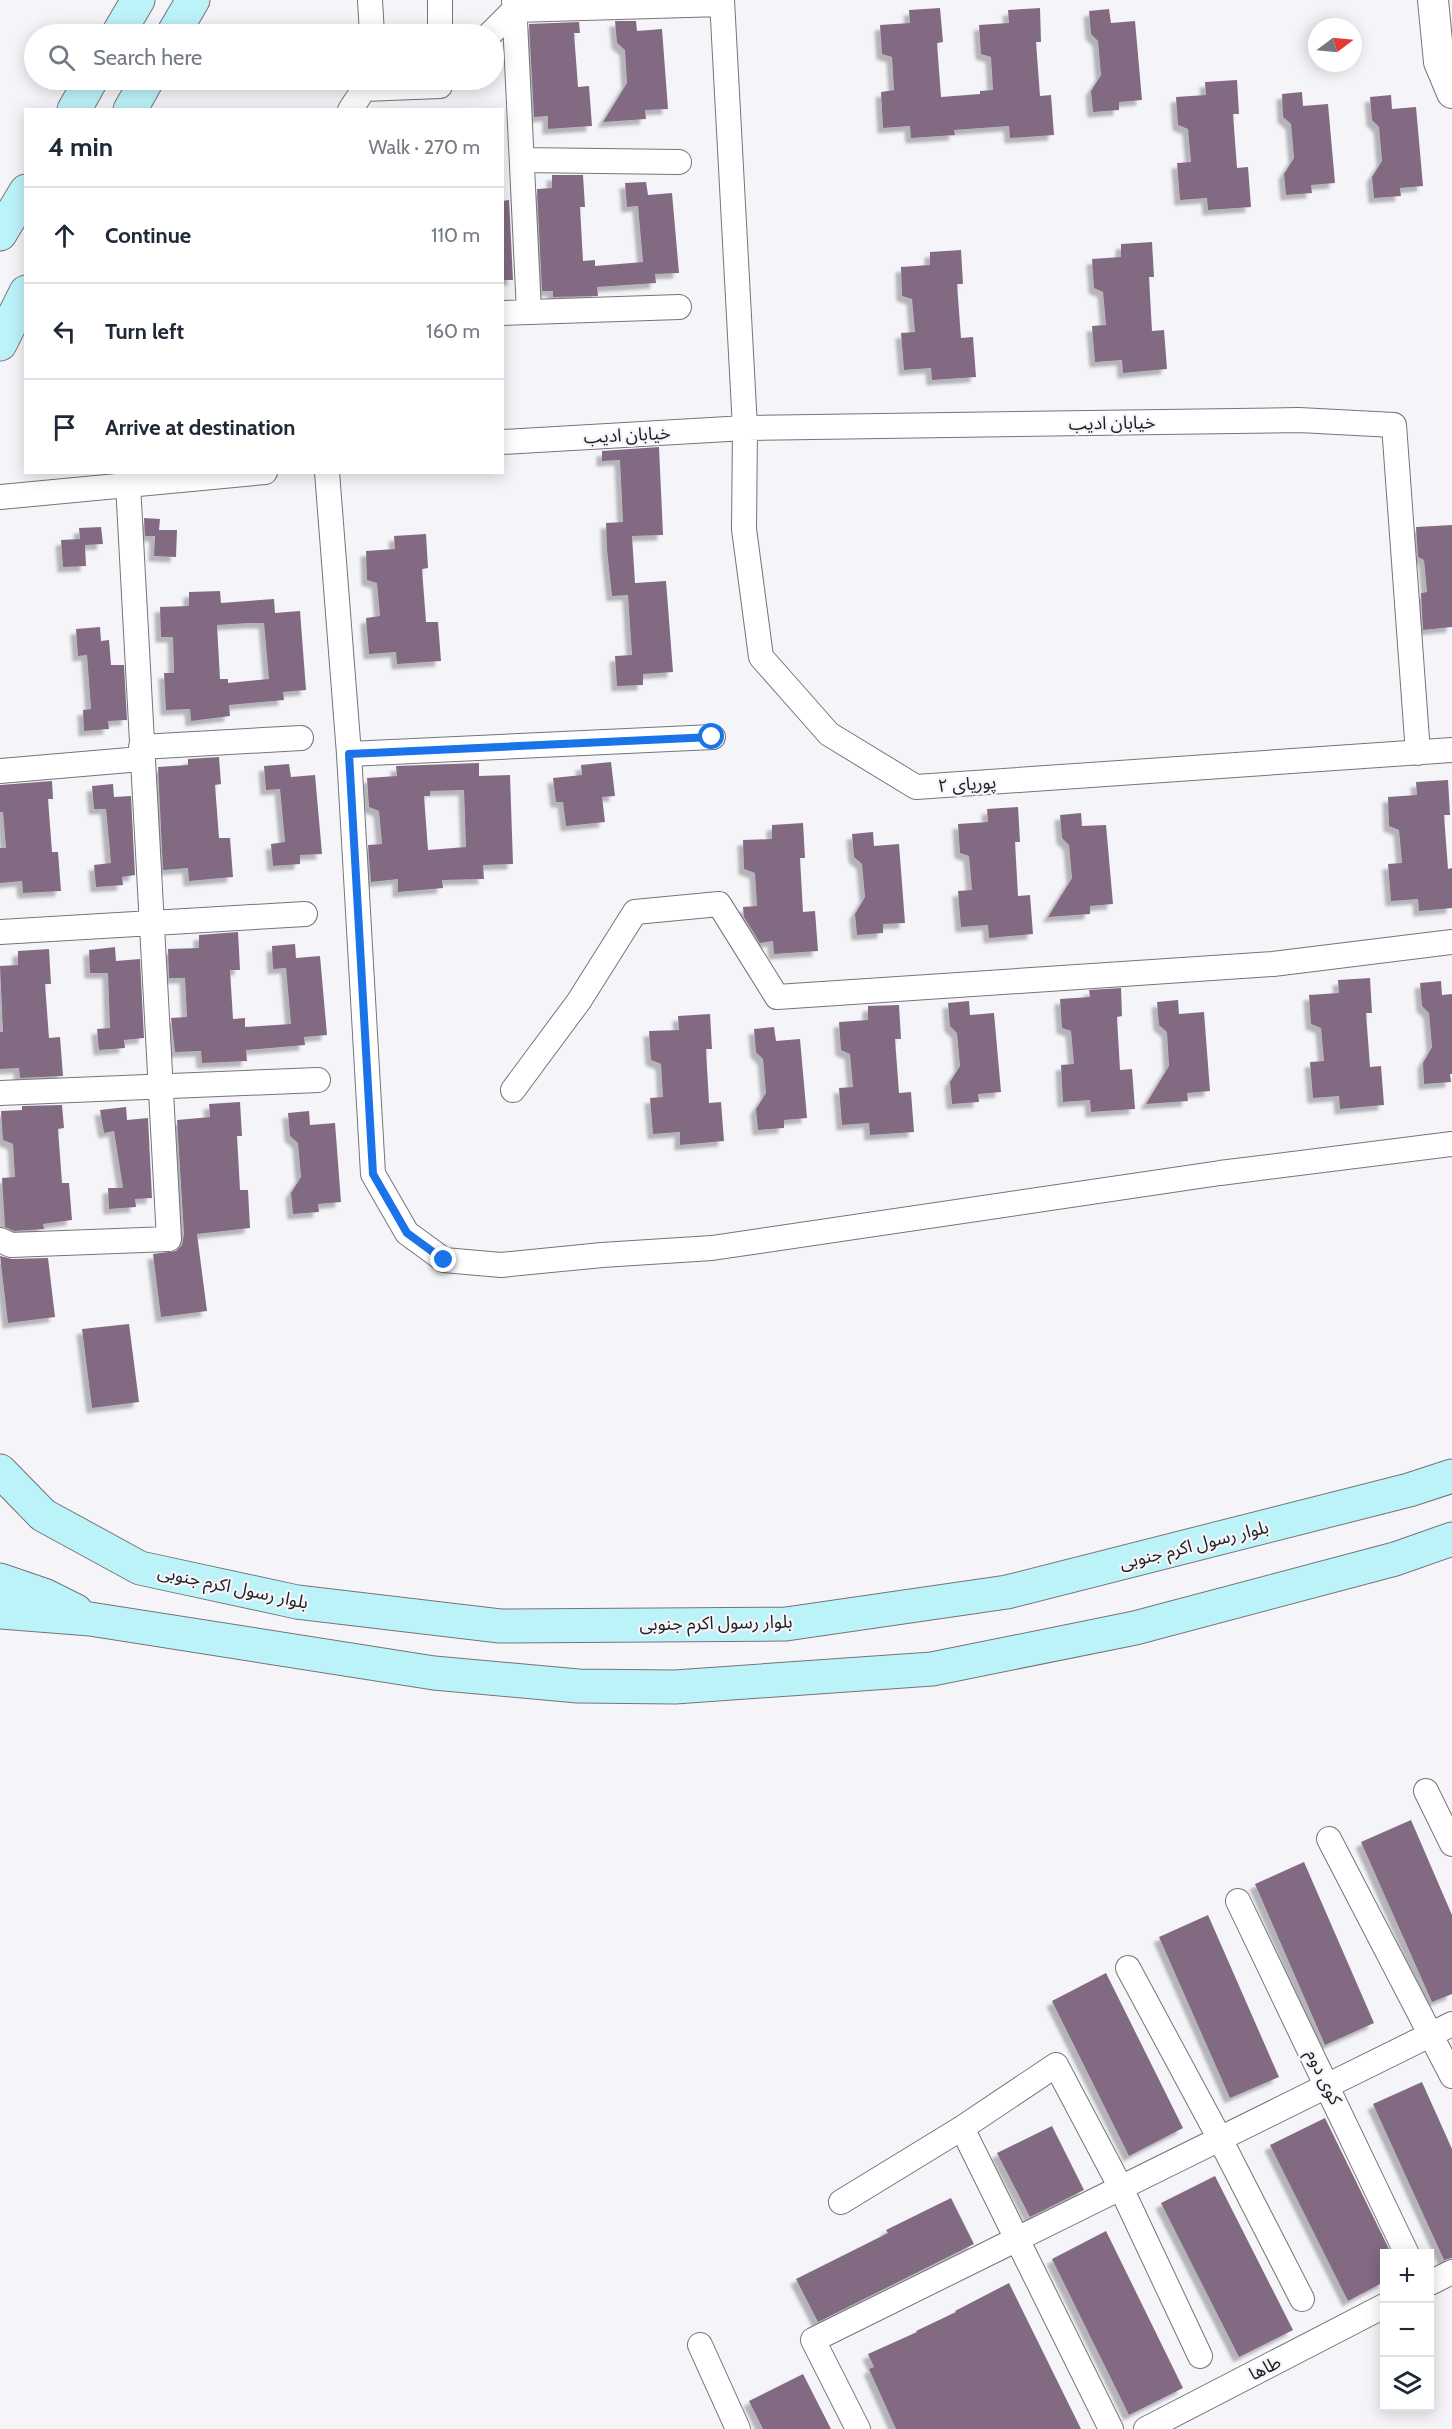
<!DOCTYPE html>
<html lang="en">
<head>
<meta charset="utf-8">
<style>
  :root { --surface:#fff; --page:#f6f6f7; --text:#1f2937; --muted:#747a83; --line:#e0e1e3 }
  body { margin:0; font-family:Cabin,"Noto Sans Arabic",sans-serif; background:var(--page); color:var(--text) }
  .controls { position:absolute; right:18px; bottom:18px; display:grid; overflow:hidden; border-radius:0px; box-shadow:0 3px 15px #0003 }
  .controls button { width:54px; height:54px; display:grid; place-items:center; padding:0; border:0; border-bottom:2px solid var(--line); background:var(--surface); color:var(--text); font:30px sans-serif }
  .compass { position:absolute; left:1308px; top:18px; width:54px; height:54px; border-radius:50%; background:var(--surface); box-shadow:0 3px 15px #0003; rotate:74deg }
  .stop { position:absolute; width:18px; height:18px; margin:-14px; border:4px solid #1a73e8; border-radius:50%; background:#fff }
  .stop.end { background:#1a73e8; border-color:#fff; box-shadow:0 2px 6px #0008 }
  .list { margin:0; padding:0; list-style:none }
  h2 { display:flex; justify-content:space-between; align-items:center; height:78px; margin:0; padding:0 24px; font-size:26px }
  h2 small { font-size:20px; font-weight:400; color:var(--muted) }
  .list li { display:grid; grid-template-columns:39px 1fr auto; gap:18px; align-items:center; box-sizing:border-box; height:96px; padding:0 24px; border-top:2px solid var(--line) }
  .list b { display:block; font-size:22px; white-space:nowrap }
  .list em { font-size:20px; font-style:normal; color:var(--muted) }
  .icon { flex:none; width:33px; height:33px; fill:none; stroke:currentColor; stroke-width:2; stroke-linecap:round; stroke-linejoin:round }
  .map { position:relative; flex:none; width:1452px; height:2429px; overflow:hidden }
  .search { position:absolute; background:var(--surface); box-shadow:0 3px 15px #0003; left:24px; top:24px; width:480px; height:66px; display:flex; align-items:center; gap:15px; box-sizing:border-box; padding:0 21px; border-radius:33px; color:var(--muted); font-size:22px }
  .panel { position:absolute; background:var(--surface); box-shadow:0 3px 15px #0003; left:24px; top:108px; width:480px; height:366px; border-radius:0px }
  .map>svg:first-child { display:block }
  .building { fill:#836b83; fill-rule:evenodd; filter:url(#shadow) }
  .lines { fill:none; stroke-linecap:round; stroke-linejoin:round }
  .minor-casing { stroke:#757478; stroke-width:26 }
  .tertiary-casing { stroke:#757478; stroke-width:32 }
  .secondary-casing { stroke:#757478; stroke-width:35 }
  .minor { stroke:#fff; stroke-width:24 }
  .tertiary { stroke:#fff; stroke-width:30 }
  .secondary { stroke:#bcf3f9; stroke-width:33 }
  .route { stroke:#1a73e8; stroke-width:8 }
  .labels { text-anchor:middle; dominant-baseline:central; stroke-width:4.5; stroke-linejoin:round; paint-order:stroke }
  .street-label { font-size:18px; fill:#1e1e20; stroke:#f5f4f9 }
</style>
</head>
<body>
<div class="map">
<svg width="1452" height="2429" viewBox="0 0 1452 2429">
  <defs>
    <filter id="shadow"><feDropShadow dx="-5.5" dy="5.5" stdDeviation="1.5" flood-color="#0004"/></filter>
  </defs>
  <rect width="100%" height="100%" fill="#f5f4f9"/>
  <path class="building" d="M940,8L943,42L937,43L941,97L980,94V91L993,90L991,57L981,54L979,25L1009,23L1008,10L1040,8L1041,42H1036L1040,96L1051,95L1054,135L1010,138L1009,126L954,130L955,135L911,138L910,126L883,128L881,92L894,90L892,57L882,54L880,25L910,23L909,10Z
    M1109,9L1111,23L1135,21L1142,100L1119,102V110L1093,112L1091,91L1101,75L1098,41L1091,34L1089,11Z
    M615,21H636L637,31L662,29L668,109L645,110L646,119L603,122L627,83L625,50L617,43Z
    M579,22L580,33H574L578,87L589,86L592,126L548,129V116L534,117L529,24Z
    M1237,80L1239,114H1233L1237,168L1248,167L1251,207L1208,210L1207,198L1180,200L1177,163L1191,162L1188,129L1178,125L1176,97L1206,95L1205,82Z
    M1302,92L1303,106L1328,104L1335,183L1311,185L1312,193L1286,195L1284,174L1294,158L1291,124L1283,117L1282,94Z
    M1391,95L1392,109L1416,107L1423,186L1400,188L1401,196L1374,198L1372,177L1382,161L1379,127L1372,120L1370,97Z
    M552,175H583L585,207H580L583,261L595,260V266L643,262L638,206L627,207L625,183L646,182L648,195L672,193L679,273L655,274L656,283L597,287L598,296L553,297V291H542L537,189L552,188Z
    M509,200L513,280H502V201Z
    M1152,242L1154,277H1149L1152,331L1164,330L1167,369L1123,373L1122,360L1095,362L1092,326L1106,325L1103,292L1094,288L1092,259L1121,257V244Z
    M961,250L963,284H957L961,338L973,337L976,377L932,380L931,368L904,370L901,333L915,332L912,299L902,296L901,267L930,265V252Z
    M659,447L663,535L632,536L635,583L666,581L673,672L643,674V685L617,686L615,656L632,655L628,595L612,596L607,550L606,523L623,522L620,460L602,461V451Z
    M144,518L160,519L159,530H177L176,557L154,556L155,536H145Z
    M1452,525V627L1423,630L1421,593L1427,592L1424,560L1418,557L1416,527Z
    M101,527L103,544L85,545L86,566L63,567L61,540L80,539L79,528Z
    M426,534L428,568L422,569L426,622H438L441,661L397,664L396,652L369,654L366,618L380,616L377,583L367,580L366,551L395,549L394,536Z
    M220,591L221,603L274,599L275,613L300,611L306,690L283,692L284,700L229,705L230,716L191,721L190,709L166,710L164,673H174L173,637H161L160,607L189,606V592ZM250,623H264L269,679L228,683V679H220L217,625Z
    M100,627L101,641L109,640L111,665H124L127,720L108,721L109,729L84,731L83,710L91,709L87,655L78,656L76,629Z
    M219,757L221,784L215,785L219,838H230L233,877L189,881L188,868L163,870L158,767L188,765V759Z
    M611,762L615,796L602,797L605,822L566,826L563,802H556L553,778L582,775L581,765Z
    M479,763V776L510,775L513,864L483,865L484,879L442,880L443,888L398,892V879L371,882L368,845L382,844L379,811L369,807L367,778L397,776L396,766ZM464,790L466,847L428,850L424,796H430V791Z
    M289,764L291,777L315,775L322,854L300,855V864L273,866L271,844L285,842L280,789L266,790L264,766Z
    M1448,780L1450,815H1444L1448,869L1452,868V908L1419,911L1418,899L1391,901L1388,864L1402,863L1399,830L1389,826L1388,797L1417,795L1416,782Z
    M52,781L53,799H48L52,852H58L61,891L23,893L22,881L0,883V848H6L3,812H0V785Z
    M113,784L114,797L131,796L135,875L122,877L123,885L96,887L94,865L111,863L106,809H94L92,786Z
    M1018,807L1020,842H1015L1018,896L1030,895L1033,934L989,938L988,925L961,927L958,891L972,890L969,856L960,853L958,824L988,822L987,809Z
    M1081,813L1082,826L1106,825L1113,904L1090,906V914L1048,917L1072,878L1069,845L1062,838L1060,815Z
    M803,823L805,858H800L803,912L815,911L818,951L774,954L773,941L760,943L744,917L743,907L757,906L755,873L744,869L743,840L772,839V825Z
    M873,832L874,846L899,844L905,923L883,924V933L857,935L855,914L865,897L862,864L854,857L852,834Z
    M238,932L240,970H230L233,1019L245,1018V1027L291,1024L286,968L273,969L272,946L295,944L296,958L320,956L327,1035L304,1037L305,1045L246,1050L247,1061L202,1063L201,1051L175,1052L171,1018L187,1017L185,978H169L168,949L199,948V935Z
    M115,947L116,961L140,959L144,1038L124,1040L125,1048L99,1050L97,1029L110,1028L108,973H90L89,950Z
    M49,949L51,984H45L49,1038L60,1037L63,1076L20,1078L19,1068L0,1069V1032H3L0,966L18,965V951Z
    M1370,978L1372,1013H1366L1370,1067L1381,1066L1384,1105L1340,1109L1339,1096L1313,1098L1310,1062L1324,1061L1321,1028L1311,1024L1309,995L1339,993L1338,980Z
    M1441,981L1442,995L1452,994V1074H1450L1451,1082L1424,1084L1423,1063L1432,1047L1429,1013L1422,1006L1420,983Z
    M1121,988L1122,1016L1117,1017L1120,1070L1132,1069L1135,1109L1091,1112L1090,1100L1063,1102L1061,1065L1074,1064L1071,1031L1062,1028L1060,999L1090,997L1089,990Z
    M1178,1000L1179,1014L1204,1012L1210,1091L1187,1093L1188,1101L1146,1104L1169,1066L1167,1032L1159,1025L1157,1002Z
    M969,1001L970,1015L994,1013L1001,1092L978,1094L979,1102L952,1104L950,1082L960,1066L957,1033L950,1026L948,1003Z
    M899,1005L901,1039H895L899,1093L911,1092L914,1132L870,1135L869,1123L842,1125L839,1088L853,1087L850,1054L841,1050L839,1022L868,1020V1006Z
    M710,1014L712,1049H706L709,1103L721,1102L724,1141L680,1145V1132L653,1134L650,1098L663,1097L661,1064L651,1060L649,1031L679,1030L678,1016Z
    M774,1027L776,1041L800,1039L807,1118L784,1120V1128L758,1130L756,1109L766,1093L763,1059L756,1052L754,1029Z
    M240,1102L242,1136H237L240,1190H248L250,1228L197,1234L207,1311L161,1317L153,1254L176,1251L182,1245L184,1234L177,1120L210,1117L209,1104Z
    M62,1105L64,1128L58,1129L62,1183H69L72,1220L43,1224L44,1229L14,1231L5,1227L2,1178L15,1177L13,1144L3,1140L1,1111L22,1110V1106Z
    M126,1107L127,1120L148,1118L152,1198L135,1199L136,1207L109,1209L108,1188H123L114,1131L104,1133L100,1110Z
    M309,1111L310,1125L335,1123L341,1202L318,1204L319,1212L293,1214L291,1193L301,1177L298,1143L290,1136L288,1113Z
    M0,1256L12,1259L48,1258L55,1317L8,1323Z
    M129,1324L139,1402L92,1408L82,1329Z
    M1411,1820L1452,1915V1994L1432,2002L1361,1842Z
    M1304,1862L1374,2023L1325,2045L1255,1884Z
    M1208,1915L1279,2077L1230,2098L1159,1937Z
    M1106,1973L1183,2128L1129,2156L1052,2001Z
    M1422,2082L1452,2149V2258L1444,2260L1373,2104Z
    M1325,2118L1391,2253H1384V2282L1348,2301L1270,2145Z
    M1052,2126L1084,2190L1030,2217L997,2153Z
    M1215,2176L1293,2330L1239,2357L1161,2203Z
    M951,2198L974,2244L818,2322L796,2279L888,2233L886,2230Z
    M1106,2231L1183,2388L1129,2415L1052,2259Z
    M1009,2283L1081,2429H896L869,2369L874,2367L868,2354L917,2332L916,2331L956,2312L955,2311Z
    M803,2374L831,2429H763L749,2401Z"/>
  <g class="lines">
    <defs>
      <path id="minor" d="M370,0L372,34
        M440,0V34
        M514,0L529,312
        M722,0L745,428L744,529L761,657L829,734L916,787L1452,750
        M490,34L514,10L722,4
        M350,110L364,89L440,86V80
        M522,160L679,162
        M502,313L679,307
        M502,442L745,428L1299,420L1394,425L1418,753
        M327,472L349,754L373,1174L407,1233L444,1260L501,1265L602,1255L712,1248L1220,1173L1452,1144
        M0,497L265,472
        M141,747L301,738
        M349,754L713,737
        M0,771L141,759
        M0,932L305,914
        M513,1090L579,1001L635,912L719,904L777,997L1273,964L1452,942
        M0,1093L318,1080
        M0,1240L11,1245L169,1239L128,484
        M1426,1791L1452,1844
        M1329,1839L1452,2076
        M1238,1901L1407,2254
        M1128,1968L1220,2139L1302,2299
        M962,2128L1111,2429
        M841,2202L962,2128L1056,2065L1121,2188L1200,2356
        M1430,2283L1452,2272
        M700,2345L738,2429
        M858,2429L813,2340L1452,2024
        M1146,2429L1384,2306"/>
      <path id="tertiary" d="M1433,0L1439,62L1452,93"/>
      <path id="secondary" d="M118,34L138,0
        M173,34L193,0
        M74,110L91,80
        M130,110L147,80
        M0,234L26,191
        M0,344L26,292
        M0,1471L43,1515L140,1568L297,1602L500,1626L786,1624L1007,1592L1409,1490L1452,1476
        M0,1580L44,1595L76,1611
        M0,1612L90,1619L434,1673L578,1686L675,1687L932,1669L1135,1628L1395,1559L1452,1539"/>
    </defs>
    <use href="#minor" class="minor-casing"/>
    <use href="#tertiary" class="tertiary-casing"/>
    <use href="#secondary" class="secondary-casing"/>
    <use href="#minor" class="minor"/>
    <use href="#tertiary" class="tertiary"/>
    <use href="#secondary" class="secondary"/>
  </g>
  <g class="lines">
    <path class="route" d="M444,1260L407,1233L373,1174L349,754L712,737"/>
  </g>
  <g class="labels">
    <g class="street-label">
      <text transform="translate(1112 423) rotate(-1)">خیابان ادیب</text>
      <text transform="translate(627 435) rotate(-3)">خیابان ادیب</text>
      <text transform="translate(967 784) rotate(-4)">پوریای ۲</text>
      <text transform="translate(1194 1545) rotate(-14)">بلوار رسول اکرم جنوبی</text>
      <text transform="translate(233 1587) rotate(12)">بلوار رسول اکرم جنوبی</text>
      <text transform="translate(716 1623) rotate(-1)">بلوار رسول اکرم جنوبی</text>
      <text transform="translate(1324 2077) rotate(64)">کوی دوم</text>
      <text transform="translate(1265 2368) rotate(-27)">طاها</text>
    </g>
  </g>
</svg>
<div class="controls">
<button>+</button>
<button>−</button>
<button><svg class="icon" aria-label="layers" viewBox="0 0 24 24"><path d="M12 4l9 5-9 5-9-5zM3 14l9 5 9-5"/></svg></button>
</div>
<svg class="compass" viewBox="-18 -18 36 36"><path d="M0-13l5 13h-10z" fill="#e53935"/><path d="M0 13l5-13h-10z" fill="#747a83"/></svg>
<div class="stop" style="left:712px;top:737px"></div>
<div class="stop end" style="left:444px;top:1260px"></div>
<div class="search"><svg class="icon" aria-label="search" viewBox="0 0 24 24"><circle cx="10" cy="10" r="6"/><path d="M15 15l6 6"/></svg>Search here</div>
<section class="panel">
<h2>4 min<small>Walk · 270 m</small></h2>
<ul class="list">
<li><svg class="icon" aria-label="ahead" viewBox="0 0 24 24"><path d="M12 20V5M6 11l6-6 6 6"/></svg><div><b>Continue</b></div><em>110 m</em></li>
<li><svg class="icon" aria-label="left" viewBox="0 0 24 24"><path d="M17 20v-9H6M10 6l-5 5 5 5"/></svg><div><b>Turn left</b></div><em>160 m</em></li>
<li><svg class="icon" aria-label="arrive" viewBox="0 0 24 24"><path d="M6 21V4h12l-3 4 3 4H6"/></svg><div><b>Arrive at destination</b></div></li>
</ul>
</section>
</div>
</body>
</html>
